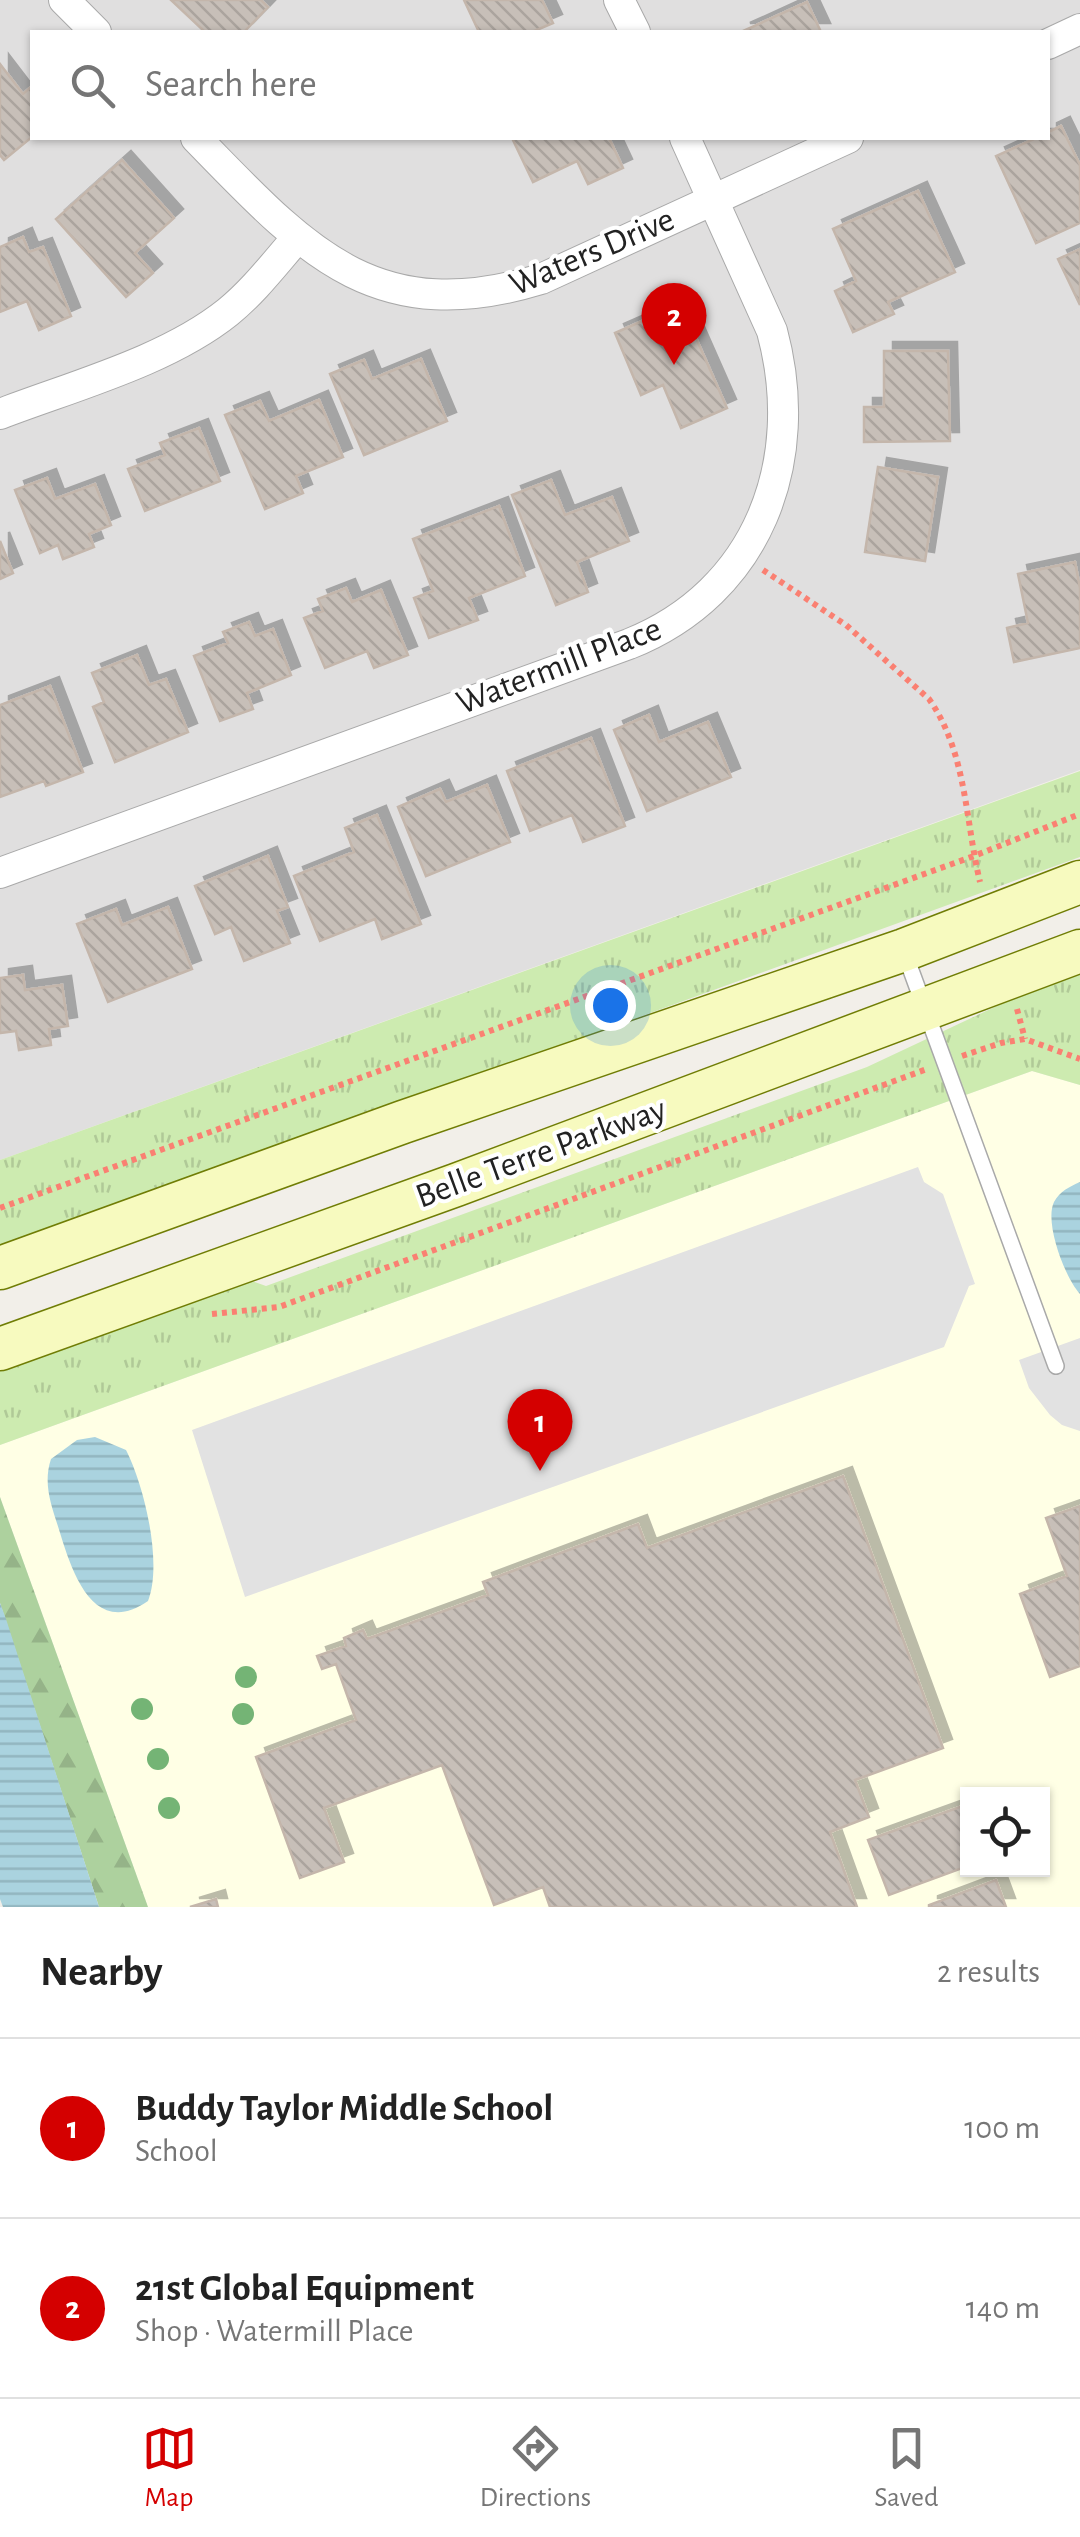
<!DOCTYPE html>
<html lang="en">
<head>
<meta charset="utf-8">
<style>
  :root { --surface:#fff; --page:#f2f2f2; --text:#222; --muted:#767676; --line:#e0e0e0; --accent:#d40000 }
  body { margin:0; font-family:"Alegreya Sans",sans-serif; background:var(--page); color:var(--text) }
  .controls { position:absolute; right:30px; bottom:30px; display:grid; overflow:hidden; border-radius:0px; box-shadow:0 2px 8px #0004 }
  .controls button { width:90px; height:90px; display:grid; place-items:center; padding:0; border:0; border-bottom:2px solid var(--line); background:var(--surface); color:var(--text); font:50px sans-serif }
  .you { position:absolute; left:610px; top:1005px; width:35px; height:35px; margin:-25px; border:8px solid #fff; border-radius:50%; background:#1a73e8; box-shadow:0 0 0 15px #1a73e833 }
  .badge { display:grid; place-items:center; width:65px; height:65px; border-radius:50%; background:var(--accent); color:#fff; font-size:32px; font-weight:700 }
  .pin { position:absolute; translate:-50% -82px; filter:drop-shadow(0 2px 5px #0008) }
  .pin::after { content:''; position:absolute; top:52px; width:35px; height:30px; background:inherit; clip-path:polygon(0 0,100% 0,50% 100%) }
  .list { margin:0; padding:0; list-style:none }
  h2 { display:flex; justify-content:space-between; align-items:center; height:130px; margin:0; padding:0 40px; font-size:42px }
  h2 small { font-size:32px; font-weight:400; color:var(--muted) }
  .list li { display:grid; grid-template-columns:65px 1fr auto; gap:30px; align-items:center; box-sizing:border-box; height:180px; padding:0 40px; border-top:2px solid var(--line) }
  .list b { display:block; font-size:38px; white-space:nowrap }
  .list p { margin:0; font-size:32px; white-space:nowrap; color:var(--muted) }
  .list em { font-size:32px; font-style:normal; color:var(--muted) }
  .icon { flex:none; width:55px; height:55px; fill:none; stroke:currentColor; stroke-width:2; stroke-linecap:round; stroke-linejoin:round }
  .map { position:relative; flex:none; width:1080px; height:1907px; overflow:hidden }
  .search { position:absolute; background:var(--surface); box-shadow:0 2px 8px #0004; left:30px; right:30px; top:30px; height:110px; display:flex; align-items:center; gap:25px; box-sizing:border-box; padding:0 35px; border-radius:0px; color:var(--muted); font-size:38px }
  .sheet { height:490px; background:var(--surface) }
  nav { display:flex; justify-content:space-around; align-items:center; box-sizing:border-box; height:140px; border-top:2px solid var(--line); background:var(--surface); font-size:28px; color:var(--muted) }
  nav a { display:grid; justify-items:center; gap:5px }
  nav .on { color:var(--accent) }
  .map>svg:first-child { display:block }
  .residential { fill:#e0dfdf; fill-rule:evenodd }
  .education { fill:#ffffe5; fill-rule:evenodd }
  .grass { fill:url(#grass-tufts) }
  .forest { fill:url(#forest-firs) }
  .parking { fill:#e2e2e2 }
  .water { fill:url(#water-rules) }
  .building { fill:url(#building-back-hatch); stroke:#c4b6ab; stroke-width:2.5; filter:url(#shadow) }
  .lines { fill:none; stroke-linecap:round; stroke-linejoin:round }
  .service-casing { stroke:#a9a9a9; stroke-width:18 }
  .minor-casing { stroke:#a9a9a9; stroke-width:32 }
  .secondary-casing { stroke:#707d05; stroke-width:45 }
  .path { stroke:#fa8072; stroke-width:6; stroke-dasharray:5 5; stroke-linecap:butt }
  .service { stroke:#fff; stroke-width:15 }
  .minor { stroke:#fff; stroke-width:30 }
  .secondary { stroke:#f7fabf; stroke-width:42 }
  .tree { fill:#74b475 }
  .labels { text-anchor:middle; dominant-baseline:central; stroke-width:8; stroke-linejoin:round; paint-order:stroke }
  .street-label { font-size:35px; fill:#222; stroke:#fff }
</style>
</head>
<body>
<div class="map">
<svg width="1080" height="1907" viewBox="0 0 1080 1907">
  <defs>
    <pattern id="grass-tufts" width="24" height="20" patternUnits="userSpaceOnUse" patternTransform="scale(2.5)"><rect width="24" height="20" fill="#cdebb0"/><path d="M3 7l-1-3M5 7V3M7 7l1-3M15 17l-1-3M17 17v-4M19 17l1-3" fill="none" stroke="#b0c997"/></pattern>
    <pattern id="forest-firs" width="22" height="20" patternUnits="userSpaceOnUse" patternTransform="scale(2.5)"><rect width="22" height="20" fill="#add19e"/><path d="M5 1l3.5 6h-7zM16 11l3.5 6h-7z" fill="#95b388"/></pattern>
    <pattern id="water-rules" width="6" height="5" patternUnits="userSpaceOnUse" patternTransform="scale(2.5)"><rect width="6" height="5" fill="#aad3df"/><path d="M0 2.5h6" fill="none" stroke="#92b5bf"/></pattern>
    <pattern id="building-back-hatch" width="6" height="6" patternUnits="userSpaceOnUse" patternTransform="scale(2.5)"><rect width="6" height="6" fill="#c7bfb8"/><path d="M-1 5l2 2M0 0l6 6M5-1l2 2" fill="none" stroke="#aba49e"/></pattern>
    <filter id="shadow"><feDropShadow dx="9" dy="-9" stdDeviation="0" flood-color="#0004"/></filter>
  </defs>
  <rect width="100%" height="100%" fill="#f2efe9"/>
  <path class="residential" d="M0,0H1080V770L0,1160ZM32,32H1048V138H32Z"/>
  <path class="education" d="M1032,1071L1080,1085V1907H148L0,1497V1445ZM968,1794H1042V1870H968Z"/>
  <path class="grass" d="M1080,771V857L0,1249V1160Z
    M1080,972V1085L1032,1071L0,1445V1363L240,1277L266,1286L867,1067L1033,989Z"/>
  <path class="forest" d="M0,1497L148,1907H99L0,1603Z"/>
  <path class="parking" d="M918,1167L924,1182L943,1194L975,1284L969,1286L944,1347L245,1597L192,1430Z
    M1080,1338V1431L1062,1425L1050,1415L1029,1388L1019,1360Z"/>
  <path class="water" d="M1080,1182V1294C1065,1278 1044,1222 1054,1202C1060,1191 1069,1187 1080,1182Z
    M95,1437L126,1450C144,1485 163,1563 148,1601C95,1638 73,1575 61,1536C53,1509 42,1486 51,1459L77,1440Z
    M0,1603L6,1619L99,1907H3L0,1899Z"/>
  <path class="building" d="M171,0H261L268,7L244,32H205Z
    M464,0H542L553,23L532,32H479Z
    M807,2L821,32H741Z
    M0,64L23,94L32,86V137L4,160L0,155Z
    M1061,126L1080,165V223L1036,243L996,156L1036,138H1048V132Z
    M512,138H609L623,168L588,184L577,161L533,182Z
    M122,160L174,218L135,253L153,273L126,297L56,219Z
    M918,191L955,272L888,302L894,314L853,332L835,291L856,281L833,229Z
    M23,237L29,252L43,247L71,316L39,330L27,301L0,312V247Z
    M1080,249V305L1058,259Z
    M681,304L727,408L681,428L663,385L641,395L615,333Z
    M884,351H948L950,441L864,442V407H884Z
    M421,359L447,421L364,455L330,374L364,360L372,379Z
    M319,400L343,457L296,476L303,493L265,509L225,415L260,401L269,421Z
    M199,428L220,481L145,511L128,469L165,455L160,443Z
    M878,467L938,477L925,561L865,552Z
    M47,478L55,499L95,484L111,525L89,534L94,547L63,559L58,545L40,553L15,490Z
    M551,480L565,515L612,497L629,541L577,562L588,592L556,605L512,495Z
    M499,506L525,576L469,598L478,620L429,638L414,598L433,591L413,539Z
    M0,541L13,573L0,579Z
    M1075,562L1080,588V648L1014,662L1007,628L1028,623L1018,574Z
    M346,588L352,602L381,590L408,655L374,668L367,651L325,668L304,618L323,611L318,599Z
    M249,622L255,636L273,629L291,675L247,693L253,709L220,721L194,656L228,643L223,632Z
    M137,655L149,685L166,679L188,732L115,762L93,707L104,702L92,673Z
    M50,686L83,772L46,786L44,781L0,797V705Z
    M649,715L659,742L708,722L731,777L647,811L614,730Z
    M591,738L625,826L583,842L572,815L530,831L507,771Z
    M487,785L510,842L426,876L398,807L440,789L446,802Z
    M377,815L421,924L382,939L375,919L320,941L294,876L354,852L345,828Z
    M268,856L288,907L277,911L290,943L244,961L231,927L215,934L195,886Z
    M168,907L192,969L108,1002L77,924L116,909L122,925Z
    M23,975L25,990L62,985L68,1026L49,1029L51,1045L19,1050L16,1031L0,1033V978Z
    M843,1476L943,1748L855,1780L869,1817L830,1832L857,1907H550L543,1887L494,1905L442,1765L324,1808L344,1862L300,1878L256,1757L356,1720L336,1664L322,1669L317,1656L346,1646L344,1638L363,1630L367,1639L488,1595L483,1582L638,1524L647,1548Z
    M1080,1506V1666L1050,1677L1020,1594L1067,1576L1046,1518Z
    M968,1804V1866L889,1895L868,1840Z
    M996,1880L1006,1907H929V1905Z
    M216,1899L218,1907H190Z"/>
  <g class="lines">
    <defs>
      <path id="service" d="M905,954L1056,1366"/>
      <path id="minor" d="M64,0L96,32
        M619,0L635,32
        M1048,44L1080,29
        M196,138C304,249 374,330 541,279L848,138
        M0,414C73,386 167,361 228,312C254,291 275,263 297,238
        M0,873L629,644C759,592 807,461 772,331L685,138"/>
      <path id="secondary" d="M0,1268L403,1122L904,950L1080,882
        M0,1349L456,1185L1080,951"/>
    </defs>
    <use href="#service" class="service-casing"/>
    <use href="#minor" class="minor-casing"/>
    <use href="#secondary" class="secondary-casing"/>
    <path class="path" d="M763,570L846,625L929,699C967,753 965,820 980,882
      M1017,1009L1025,1039
      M962,1056L1001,1043L1025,1039L1080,1059
      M0,1208L974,856L1080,814
      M212,1314L279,1307L927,1069"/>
    <use href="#service" class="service"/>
    <use href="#minor" class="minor"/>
    <use href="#secondary" class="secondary"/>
  </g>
  <g class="tree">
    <circle cx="246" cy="1677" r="11"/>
    <circle cx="142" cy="1709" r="11"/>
    <circle cx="243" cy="1714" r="11"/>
    <circle cx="158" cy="1759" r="11"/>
    <circle cx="169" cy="1808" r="11"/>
  </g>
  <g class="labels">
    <g class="street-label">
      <text transform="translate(592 252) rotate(-23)">Waters Drive</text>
      <text transform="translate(559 666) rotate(-21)">Watermill Place</text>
      <text transform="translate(541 1153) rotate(-20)">Belle Terre Parkway</text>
    </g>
  </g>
</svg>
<div class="controls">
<button><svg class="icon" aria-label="locate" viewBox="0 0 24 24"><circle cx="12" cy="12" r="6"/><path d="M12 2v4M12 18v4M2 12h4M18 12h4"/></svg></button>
</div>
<div class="you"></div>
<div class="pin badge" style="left:540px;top:1471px">1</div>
<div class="pin badge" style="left:674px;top:365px">2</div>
<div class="search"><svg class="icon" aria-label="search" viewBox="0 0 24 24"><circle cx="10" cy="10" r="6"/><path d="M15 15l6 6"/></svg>Search here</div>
</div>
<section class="sheet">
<h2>Nearby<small>2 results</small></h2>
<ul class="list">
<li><span class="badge">1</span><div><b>Buddy Taylor Middle School</b><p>School</p></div><em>100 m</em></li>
<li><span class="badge">2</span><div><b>21st Global Equipment</b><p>Shop · Watermill Place</p></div><em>140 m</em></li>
</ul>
</section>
<nav>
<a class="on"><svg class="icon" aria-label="map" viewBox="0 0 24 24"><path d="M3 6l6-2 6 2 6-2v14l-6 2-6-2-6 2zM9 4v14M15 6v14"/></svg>Map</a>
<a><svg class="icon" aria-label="directions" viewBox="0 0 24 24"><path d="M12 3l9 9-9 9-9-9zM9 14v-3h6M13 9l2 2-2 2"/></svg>Directions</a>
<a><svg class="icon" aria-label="saved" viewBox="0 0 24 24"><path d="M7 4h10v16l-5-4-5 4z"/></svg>Saved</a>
</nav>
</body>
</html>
